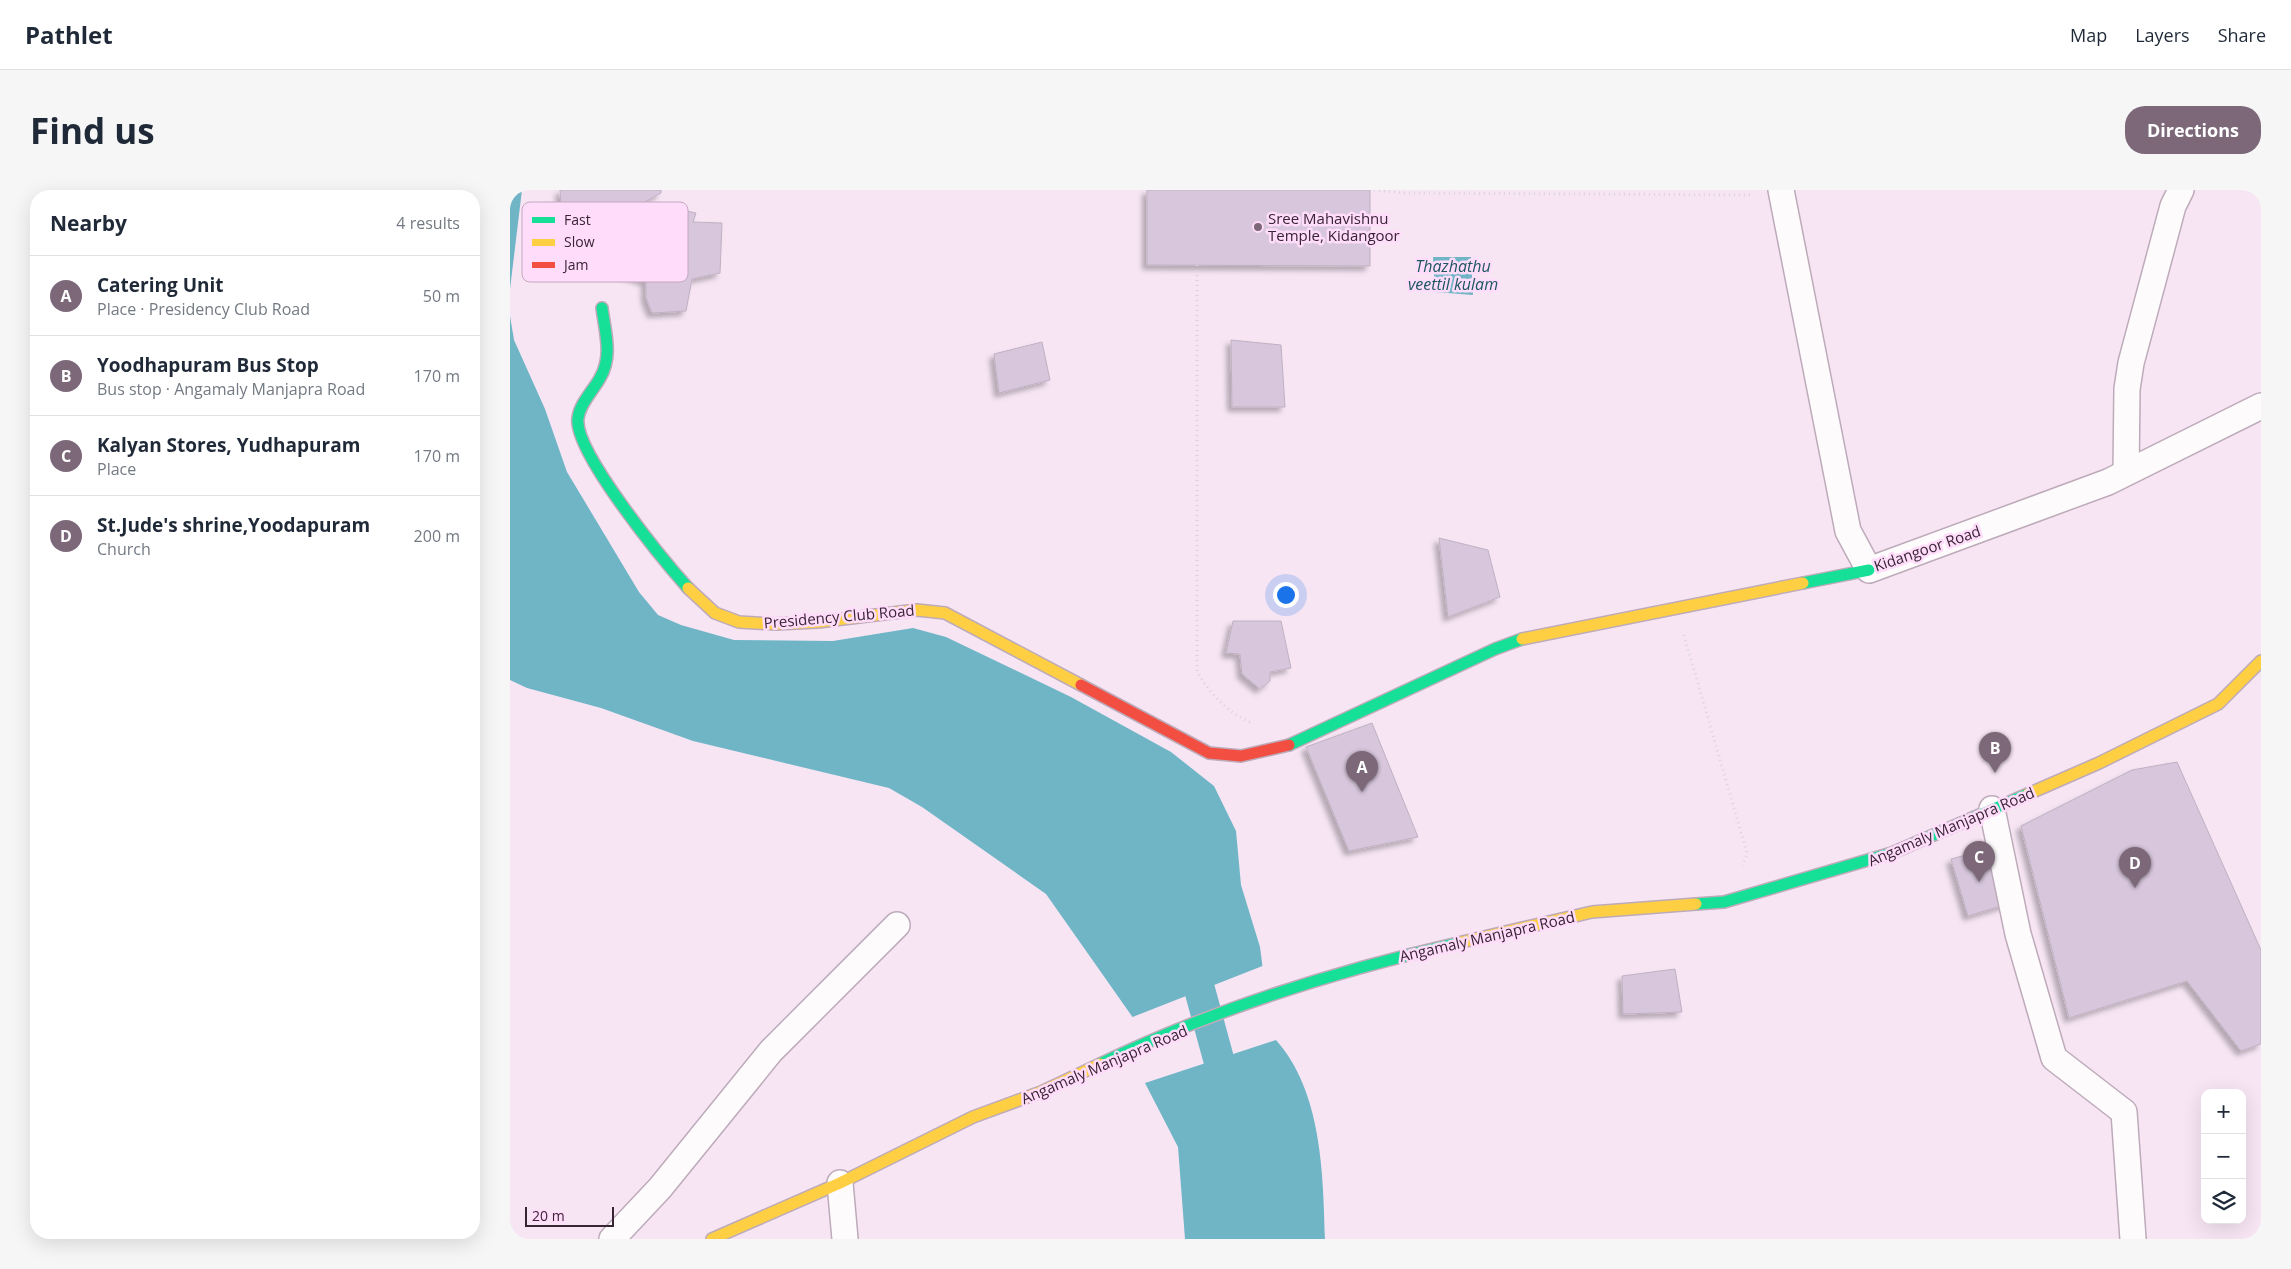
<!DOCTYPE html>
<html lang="en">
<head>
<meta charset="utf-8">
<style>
  :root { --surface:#fff; --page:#f6f6f7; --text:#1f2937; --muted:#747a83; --line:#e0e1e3; --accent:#7c6878 }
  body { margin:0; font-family:"Open Sans",sans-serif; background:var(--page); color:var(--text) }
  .controls { position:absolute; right:15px; bottom:15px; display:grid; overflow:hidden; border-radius:10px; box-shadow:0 5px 20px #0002 }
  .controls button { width:45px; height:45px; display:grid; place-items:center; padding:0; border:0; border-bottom:1px solid var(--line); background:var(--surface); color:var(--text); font:25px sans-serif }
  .scale { position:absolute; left:15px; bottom:12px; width:89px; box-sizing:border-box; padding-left:5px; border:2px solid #392436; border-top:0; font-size:14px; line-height:18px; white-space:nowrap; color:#392436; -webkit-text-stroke:4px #ffddfa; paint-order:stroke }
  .you { position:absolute; left:775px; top:404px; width:18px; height:18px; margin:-12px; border:4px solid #fff; border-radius:50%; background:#1a73e8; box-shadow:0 0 0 8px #1a73e833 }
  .badge { display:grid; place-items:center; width:32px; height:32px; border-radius:50%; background:var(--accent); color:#fff; font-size:16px; font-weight:700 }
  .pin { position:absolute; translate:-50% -41px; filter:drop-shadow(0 1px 2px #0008) }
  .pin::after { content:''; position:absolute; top:26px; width:18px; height:15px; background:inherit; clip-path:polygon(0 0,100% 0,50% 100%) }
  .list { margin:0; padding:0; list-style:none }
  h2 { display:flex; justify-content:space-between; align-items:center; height:65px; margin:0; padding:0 20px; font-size:21px }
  h2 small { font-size:16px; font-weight:400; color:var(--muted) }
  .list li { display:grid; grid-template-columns:32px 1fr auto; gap:15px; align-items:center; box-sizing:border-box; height:80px; padding:0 20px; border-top:1px solid var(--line) }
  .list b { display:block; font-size:19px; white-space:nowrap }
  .list p { margin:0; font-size:16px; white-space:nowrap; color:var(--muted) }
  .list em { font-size:16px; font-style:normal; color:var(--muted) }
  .icon { flex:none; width:28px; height:28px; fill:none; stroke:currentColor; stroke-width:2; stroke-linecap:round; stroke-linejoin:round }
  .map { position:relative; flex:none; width:1751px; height:1049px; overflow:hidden; border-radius:20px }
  header { display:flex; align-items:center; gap:30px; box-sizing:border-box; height:70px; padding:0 25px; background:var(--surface); border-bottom:1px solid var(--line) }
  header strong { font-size:24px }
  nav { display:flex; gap:28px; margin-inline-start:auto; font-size:18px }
  .intro { display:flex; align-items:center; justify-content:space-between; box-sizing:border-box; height:120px; padding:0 30px }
  h1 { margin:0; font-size:35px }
  .button { padding:12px 22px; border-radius:20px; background:var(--accent); color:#fff; font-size:18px; font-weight:700 }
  main { display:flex; gap:30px; padding:0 30px }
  aside { flex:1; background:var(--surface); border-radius:20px; box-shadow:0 5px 20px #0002 }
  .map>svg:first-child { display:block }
  .water { fill:#6fb5c6 }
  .pier { fill:#f7e5f4 }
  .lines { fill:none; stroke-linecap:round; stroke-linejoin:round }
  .canal { stroke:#6fb5c6; stroke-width:31 }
  .building { fill:#d7c6dc; stroke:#bfb1c2; filter:url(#shadow) }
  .street-casing { stroke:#bdabba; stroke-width:28 }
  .fast-casing { stroke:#bdabba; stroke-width:14 }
  .slow-casing { stroke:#bdabba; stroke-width:14 }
  .jam-casing { stroke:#bdabba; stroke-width:14 }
  .path { stroke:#dad4d9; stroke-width:3; stroke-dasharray:1 4; stroke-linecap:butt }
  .street { stroke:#fefbfd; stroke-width:25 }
  .fast { stroke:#16e098; stroke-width:11 }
  .slow { stroke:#ffcf43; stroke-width:11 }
  .jam { stroke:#f24e42; stroke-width:11 }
  .poi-dot { fill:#7c6878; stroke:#ffddfa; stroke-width:2 }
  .labels { text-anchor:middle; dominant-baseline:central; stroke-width:5; stroke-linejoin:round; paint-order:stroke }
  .poi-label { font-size:15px; fill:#392436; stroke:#ffddfa; text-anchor:start }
  .street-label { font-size:15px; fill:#392436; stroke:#ffddfa }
  .water-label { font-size:16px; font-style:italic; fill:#1c5660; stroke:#ffddfa }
  .key { fill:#ffddfa; stroke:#c4a6bf; stroke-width:1 }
  .key-label { font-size:14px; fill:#392436 }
</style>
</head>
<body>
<header>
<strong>Pathlet</strong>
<nav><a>Map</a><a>Layers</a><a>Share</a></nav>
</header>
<div class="intro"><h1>Find us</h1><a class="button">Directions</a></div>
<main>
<aside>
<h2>Nearby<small>4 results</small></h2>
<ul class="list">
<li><span class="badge">A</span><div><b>Catering Unit</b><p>Place · Presidency Club Road</p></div><em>50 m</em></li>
<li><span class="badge">B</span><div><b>Yoodhapuram Bus Stop</b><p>Bus stop · Angamaly Manjapra Road</p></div><em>170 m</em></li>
<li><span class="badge">C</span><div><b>Kalyan Stores, Yudhapuram</b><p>Place</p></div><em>170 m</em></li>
<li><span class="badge">D</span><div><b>St.Jude's shrine,Yoodapuram</b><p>Church</p></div><em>200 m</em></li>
</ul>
</aside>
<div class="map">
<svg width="1751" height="1049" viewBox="0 0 1751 1049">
  <defs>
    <filter id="shadow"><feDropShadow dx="-4.5" dy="4.5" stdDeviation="2.5" flood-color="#0004"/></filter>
  </defs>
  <rect width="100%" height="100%" fill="#f7e5f4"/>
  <path class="water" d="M0,0H12L0,99Z
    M923,67H961L963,105L925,102Z
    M0,126L4,150L35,219L57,282L129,402L148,425L171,435L224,450L323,451L403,438L436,447L561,507L661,562L704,596L726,641L731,695L750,757L754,788L626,832L536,704L412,617L379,598L183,551L91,518L17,498L0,490Z
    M766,850C812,902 813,983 815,1049H675L668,957L635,893Z"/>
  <path class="pier" d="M755,775V790L627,834L620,828Z"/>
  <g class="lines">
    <path class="canal" d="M681,768L720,911"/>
  </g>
  <path class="building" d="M50,0H151V3L135,12L186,23L183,32L212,33L210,83L182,89L176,121L142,123L136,108V91L100,79H58L53,54Z
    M637,0H860V76L637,75Z
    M721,150L771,155L775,217H722Z
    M532,152L540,190L489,203L484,164Z
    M929,348L978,360L990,407L938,427Z
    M723,431H771L781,478L760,482V491L750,499L732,484L730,464L716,463Z
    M862,533L908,647L839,661L796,557Z
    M1667,572L1751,760V854L1731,861L1677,791L1559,828L1511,636L1622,580Z
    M1481,658L1497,714L1458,726L1441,669Z
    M1165,779L1172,822L1113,824L1112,786Z"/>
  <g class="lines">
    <defs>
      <path id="street" d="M1271,0L1338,341L1359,380L1598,292L1751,216
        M1616,283L1617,199L1621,173L1663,16L1671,0
        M1482,619L1508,744L1544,868L1614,922L1623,1049
        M330,993L335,1049
        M102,1049L150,998L261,861L387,735"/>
      <path id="fast" d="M92,118C95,142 103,166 90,188C83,201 70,213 68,228C63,261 154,371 178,398
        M1293,393L1359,380
        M779,555L985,459L1012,449
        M1186,714L1214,712L1382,663L1518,604
        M590,874C702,820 826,781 948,753"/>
      <path id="slow" d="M178,398L205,423L229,432L265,434L308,432L407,420L435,423L571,495
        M1012,449L1293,393
        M1518,604L1589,573L1708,514L1751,471
        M948,753L1082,722L1186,714
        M202,1049L330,993L463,927L531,902L590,874"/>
      <path id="jam" d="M571,495L699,563L731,566L779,555"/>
    </defs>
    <use href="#street" class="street-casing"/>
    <use href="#fast" class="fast-casing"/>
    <use href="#slow" class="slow-casing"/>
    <use href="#jam" class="jam-casing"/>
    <path class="path" d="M864,0L896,3L1244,5
      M687,75V482C701,505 717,522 742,533
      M1174,445L1237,663L1233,676"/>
    <use href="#street" class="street"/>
    <use href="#fast" class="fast"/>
    <use href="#slow" class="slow"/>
    <use href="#jam" class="jam"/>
  </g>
  <circle class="poi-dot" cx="748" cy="37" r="5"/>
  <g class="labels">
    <g class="poi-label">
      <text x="758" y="28">Sree Mahavishnu<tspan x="758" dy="17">Temple, Kidangoor</tspan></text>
    </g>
    <g class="street-label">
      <text transform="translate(1417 358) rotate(-19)">Kidangoor Road</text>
      <text transform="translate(329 426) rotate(-5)">Presidency Club Road</text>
      <text transform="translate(1441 636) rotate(-23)">Angamaly Manjapra Road</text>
      <text transform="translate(977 746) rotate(-13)">Angamaly Manjapra Road</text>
      <text transform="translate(594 874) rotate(-23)">Angamaly Manjapra Road</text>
    </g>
    <g class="water-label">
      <text x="943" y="76">Thazhathu<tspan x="943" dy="18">veettil kulam</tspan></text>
    </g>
  </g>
  <rect x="12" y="12" width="166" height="80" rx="8" class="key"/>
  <rect x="22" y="27" width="23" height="6" fill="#16e098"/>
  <rect x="22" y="49" width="23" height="7" fill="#ffcf43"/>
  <rect x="22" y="72" width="23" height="6" fill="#f24e42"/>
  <g class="key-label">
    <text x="54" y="35">Fast</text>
    <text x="54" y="57">Slow</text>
    <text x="54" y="80">Jam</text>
  </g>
</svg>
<div class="controls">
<button>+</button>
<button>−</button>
<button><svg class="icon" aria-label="layers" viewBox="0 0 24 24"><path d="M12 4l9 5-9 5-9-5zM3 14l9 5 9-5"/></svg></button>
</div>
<div class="scale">20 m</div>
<div class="you"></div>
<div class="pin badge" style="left:852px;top:602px">A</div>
<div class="pin badge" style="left:1485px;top:583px">B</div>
<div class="pin badge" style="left:1469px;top:692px">C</div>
<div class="pin badge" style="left:1625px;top:698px">D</div>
</div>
</main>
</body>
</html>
